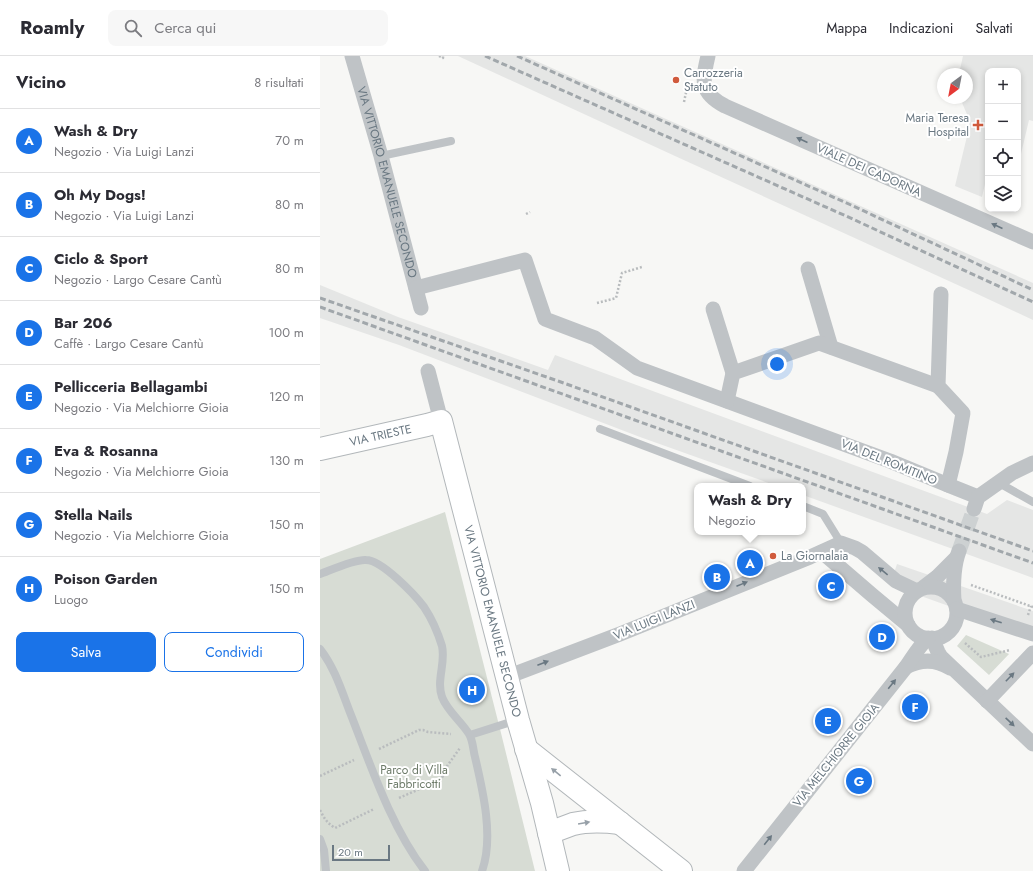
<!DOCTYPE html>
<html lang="it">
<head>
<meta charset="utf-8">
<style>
  :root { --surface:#fff; --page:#f7f7f7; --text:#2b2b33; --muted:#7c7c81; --line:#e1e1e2; --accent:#1a73e8 }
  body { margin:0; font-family:Jost,sans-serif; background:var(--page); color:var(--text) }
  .controls { position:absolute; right:12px; top:12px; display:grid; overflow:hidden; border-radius:8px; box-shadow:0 2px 6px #0003 }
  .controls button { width:36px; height:36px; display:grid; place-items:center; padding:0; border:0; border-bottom:1px solid var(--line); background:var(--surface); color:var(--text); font:20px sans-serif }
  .compass { position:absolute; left:617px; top:12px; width:36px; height:36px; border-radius:50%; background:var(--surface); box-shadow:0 2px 6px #0003; rotate:212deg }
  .scale { position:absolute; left:12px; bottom:10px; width:58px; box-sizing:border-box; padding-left:4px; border:2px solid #6a7882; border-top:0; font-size:11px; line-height:14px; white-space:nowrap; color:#6a7882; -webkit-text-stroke:3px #fff; paint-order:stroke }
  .you { position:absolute; left:457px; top:308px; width:14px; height:14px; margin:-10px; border:3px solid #fff; border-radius:50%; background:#1a73e8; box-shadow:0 0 0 6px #1a73e833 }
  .badge { display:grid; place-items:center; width:26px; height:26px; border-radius:50%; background:var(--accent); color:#fff; font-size:13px; font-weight:700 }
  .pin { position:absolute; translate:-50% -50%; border:2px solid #fff; box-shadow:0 1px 4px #0006 }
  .popup { position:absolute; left:374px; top:427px; width:112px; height:52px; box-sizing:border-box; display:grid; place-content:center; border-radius:8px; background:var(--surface); filter:drop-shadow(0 1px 3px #0005); font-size:13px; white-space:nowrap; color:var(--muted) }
  .popup b { font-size:15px; color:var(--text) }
  .popup::after { content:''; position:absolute; left:50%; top:100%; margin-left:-8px; border:8px solid transparent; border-top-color:var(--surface) }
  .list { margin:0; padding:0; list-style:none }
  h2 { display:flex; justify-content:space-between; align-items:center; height:52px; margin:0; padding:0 16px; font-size:17px }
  h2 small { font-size:13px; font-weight:400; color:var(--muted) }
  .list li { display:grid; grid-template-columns:26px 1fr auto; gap:12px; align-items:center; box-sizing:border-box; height:64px; padding:0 16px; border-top:1px solid var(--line) }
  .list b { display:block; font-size:15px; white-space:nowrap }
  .list p { margin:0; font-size:13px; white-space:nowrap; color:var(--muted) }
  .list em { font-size:13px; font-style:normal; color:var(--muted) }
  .actions { display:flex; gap:8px; padding:12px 16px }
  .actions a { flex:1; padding:9px 0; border:1px solid var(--accent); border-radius:8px; text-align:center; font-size:14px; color:var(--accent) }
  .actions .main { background:var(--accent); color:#fff }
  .icon { flex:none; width:22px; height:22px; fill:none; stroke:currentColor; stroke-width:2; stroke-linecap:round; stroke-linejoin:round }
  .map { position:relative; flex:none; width:713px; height:815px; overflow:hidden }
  header { display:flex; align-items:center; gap:24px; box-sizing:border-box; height:56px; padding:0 20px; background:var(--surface); border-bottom:1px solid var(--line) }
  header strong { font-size:19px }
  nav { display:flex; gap:22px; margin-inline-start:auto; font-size:14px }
  .search { width:280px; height:36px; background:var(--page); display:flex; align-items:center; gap:10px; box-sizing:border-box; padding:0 14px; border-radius:8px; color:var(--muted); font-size:15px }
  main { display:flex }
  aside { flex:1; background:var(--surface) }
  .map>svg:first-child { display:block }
  .built { fill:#e5e6e5 }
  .green { fill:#d7dcd4 }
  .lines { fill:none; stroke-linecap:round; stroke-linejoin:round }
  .street-tunnel { stroke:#cdd1d2; stroke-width:15; stroke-dasharray:15 8; stroke-linecap:butt }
  .secondary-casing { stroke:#b2b7ba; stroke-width:24 }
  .path { stroke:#b9bcbe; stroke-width:2.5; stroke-dasharray:2 2; stroke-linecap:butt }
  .lane { stroke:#bfc3c6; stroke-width:8 }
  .street { stroke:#bfc3c6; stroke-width:15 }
  .secondary { stroke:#fff; stroke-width:22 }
  .rail { stroke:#a1a7ab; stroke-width:3; stroke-dasharray:6 3; stroke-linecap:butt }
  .oneway { fill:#6a7882 }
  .oneway2 { fill:#97a0a8 }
  .poi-dot { fill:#d05a3c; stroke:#fff; stroke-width:1.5 }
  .labels { text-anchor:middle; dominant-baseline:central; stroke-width:4; stroke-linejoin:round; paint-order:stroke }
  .poi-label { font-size:12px; fill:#6a7882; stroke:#fff; text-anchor:start }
  .street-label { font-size:12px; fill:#6a7882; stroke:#fff }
  .park-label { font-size:12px; fill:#6c7a68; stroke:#fff }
</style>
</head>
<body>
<header>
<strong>Roamly</strong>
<div class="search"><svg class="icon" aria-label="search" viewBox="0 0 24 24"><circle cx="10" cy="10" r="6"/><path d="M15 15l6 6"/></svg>Cerca qui</div>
<nav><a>Mappa</a><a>Indicazioni</a><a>Salvati</a></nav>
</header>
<main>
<aside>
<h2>Vicino<small>8 risultati</small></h2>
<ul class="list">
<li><span class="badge">A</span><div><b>Wash &amp; Dry</b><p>Negozio · Via Luigi Lanzi</p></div><em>70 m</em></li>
<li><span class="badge">B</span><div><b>Oh My Dogs!</b><p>Negozio · Via Luigi Lanzi</p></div><em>80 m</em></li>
<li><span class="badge">C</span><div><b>Ciclo &amp; Sport</b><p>Negozio · Largo Cesare Cantù</p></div><em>80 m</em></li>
<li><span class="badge">D</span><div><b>Bar 206</b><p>Caffè · Largo Cesare Cantù</p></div><em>100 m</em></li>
<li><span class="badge">E</span><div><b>Pellicceria Bellagambi</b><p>Negozio · Via Melchiorre Gioia</p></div><em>120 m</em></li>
<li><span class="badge">F</span><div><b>Eva &amp; Rosanna</b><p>Negozio · Via Melchiorre Gioia</p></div><em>130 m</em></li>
<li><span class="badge">G</span><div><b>Stella Nails</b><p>Negozio · Via Melchiorre Gioia</p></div><em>150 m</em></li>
<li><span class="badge">H</span><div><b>Poison Garden</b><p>Luogo</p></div><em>150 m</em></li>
</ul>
<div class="actions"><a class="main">Salva</a><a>Condividi</a></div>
</aside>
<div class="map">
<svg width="713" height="815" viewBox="0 0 713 815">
  <rect width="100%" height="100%" fill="#f7f7f5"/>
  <path class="built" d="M138,0H205L713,227V264L653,236L355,100Z
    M643,0H713V65L709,64L701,98L698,97V15H668V115L662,141L635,130L649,72V63L640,42H647V18H639Z
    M0,229L78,261L228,314L235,299L667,458L687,444L713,454V522L483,439V430H457L320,381L79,289L0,262Z
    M577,508L713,555V580L570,529Z"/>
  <path class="green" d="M125,456L181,677L215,815H0V503Z
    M646,579L689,598L669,619L637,590Z"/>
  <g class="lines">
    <path class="street-tunnel" d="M639,495L654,453"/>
    <defs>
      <g id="secondary">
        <path id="s2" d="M0,393L107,369L121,365L198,664L222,747L238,815"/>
        <path d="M206,693L361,815"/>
        <path d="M229,777C237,774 245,771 253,768C269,764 284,765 300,767"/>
      </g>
    </defs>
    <use href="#secondary" class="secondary-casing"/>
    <path class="path" d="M119,0L123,2V0
      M364,46L367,32
      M206,158L210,156
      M277,247L296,242L302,217L322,211
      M651,529L713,551
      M708,559L711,550
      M645,587L661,601L690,594
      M59,693L99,674H103L108,676L131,678
      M0,720L34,704
      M79,742L120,724L123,720L125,713L140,692
      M0,754C4,762 7,767 15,772L54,753"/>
    <path class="lane" d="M61,100L131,85
      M280,373L430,430
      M679,427L713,446
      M483,450L503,458L521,487
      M0,518C11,514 35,503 46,504C62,504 95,539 104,551C112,563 118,577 122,590C126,607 116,624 122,641C128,656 141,665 149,678C153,684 153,694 155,701C163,735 174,782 162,815
      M0,593C15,612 22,636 31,659C51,710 71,771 105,815
      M150,679L197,664
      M0,783L4,794L6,815"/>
    <g class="street">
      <path id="s1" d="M32,0L61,100L101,252"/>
      <path d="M388,0C382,25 380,37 405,50L713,186"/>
      <path d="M488,213L511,291"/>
      <path d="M96,232L205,204L225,263L275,282L317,312L570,405L628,429L658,441"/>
      <path d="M621,238L618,330L643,357L636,396L628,429"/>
      <path d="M393,253L413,317"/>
      <path d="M108,315L121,365"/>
      <path d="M407,345L413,317L499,287L618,330"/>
      <path d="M654,453L658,441L692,417L713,407"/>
      <path d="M502,496L552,539L588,569"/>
      <path d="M604,531L617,521L636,502"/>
      <circle cx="611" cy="557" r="26"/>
      <path d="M634,545C633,529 633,511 639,495"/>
      <path d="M637,553L713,578"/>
      <path d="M612,582L618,596L621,601L713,688"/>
      <path d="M586,611C601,603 616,603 630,612"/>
      <path d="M187,621L300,578L490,501L521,487L535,492L542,496L576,525L597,535"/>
      <path d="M667,645L713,597"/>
      <path d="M424,815L586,611C593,601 599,590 608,582"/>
    </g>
    <use href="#secondary" class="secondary"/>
    <path class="rail" d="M165,0L526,160L713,246
      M197,0L531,149L713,234
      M0,242L238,325L713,495
      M0,251L713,507"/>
  </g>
  <defs><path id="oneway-solid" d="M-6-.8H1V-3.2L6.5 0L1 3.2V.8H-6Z"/></defs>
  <g class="oneway">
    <use href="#oneway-solid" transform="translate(482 84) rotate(-156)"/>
    <use href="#oneway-solid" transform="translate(677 170) rotate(-156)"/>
    <use href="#oneway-solid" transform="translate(563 515) rotate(-141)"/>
    <use href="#oneway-solid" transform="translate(422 528) rotate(-22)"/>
    <use href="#oneway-solid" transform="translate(676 565) rotate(-162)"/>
    <use href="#oneway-solid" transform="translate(223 607) rotate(-21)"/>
    <use href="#oneway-solid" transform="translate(690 621) rotate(-46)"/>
    <use href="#oneway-solid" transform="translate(572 628) rotate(-51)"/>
    <use href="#oneway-solid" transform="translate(690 666) rotate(43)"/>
    <use href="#oneway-solid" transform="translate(448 784) rotate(-51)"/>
  </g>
  <g class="oneway2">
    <use href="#oneway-solid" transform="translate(236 716) rotate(-141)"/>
    <use href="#oneway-solid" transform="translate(264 767) rotate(-10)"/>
  </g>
  <g class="poi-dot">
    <circle cx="356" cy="24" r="4"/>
    <path d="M656 63h4v4h4v4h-4v4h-4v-4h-4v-4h4z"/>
    <circle cx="453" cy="500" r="4"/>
  </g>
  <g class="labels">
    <g class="poi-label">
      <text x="364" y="17">Carrozzeria<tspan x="364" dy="14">Statuto</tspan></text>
      <text x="649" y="62" text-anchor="end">Maria Teresa<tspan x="649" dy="14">Hospital</tspan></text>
      <text x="461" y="500">La Giornalaia</text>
    </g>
    <g class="street-label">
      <text transform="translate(549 114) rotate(24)">VIALE DEI CADORNA</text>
      <text stroke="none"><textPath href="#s1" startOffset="131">VIA VITTORIO EMANUELE SECONDO</textPath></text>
      <text stroke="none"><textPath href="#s2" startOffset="62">VIA TRIESTE</textPath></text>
      <text transform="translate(569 406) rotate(22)">VIA DEL ROMITINO</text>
      <text transform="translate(334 564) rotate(-22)">VIA LUIGI LANZI</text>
      <text stroke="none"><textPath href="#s2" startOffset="331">VIA VITTORIO EMANUELE SECONDO</textPath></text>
      <text transform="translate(516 699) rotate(-51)">VIA MELCHIORRE GIOIA</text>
    </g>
    <g class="park-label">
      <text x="94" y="714">Parco di Villa<tspan x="94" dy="14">Fabbricotti</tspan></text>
    </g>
  </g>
</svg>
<div class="controls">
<button>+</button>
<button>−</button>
<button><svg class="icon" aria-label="locate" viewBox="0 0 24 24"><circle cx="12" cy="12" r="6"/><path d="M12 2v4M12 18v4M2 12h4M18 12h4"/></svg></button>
<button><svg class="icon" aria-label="layers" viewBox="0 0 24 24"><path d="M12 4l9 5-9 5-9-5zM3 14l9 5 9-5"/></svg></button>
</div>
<svg class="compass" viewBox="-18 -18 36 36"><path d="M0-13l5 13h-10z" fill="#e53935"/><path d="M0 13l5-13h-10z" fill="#7c7c81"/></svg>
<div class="scale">20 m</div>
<div class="you"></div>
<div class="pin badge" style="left:430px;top:507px">A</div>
<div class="popup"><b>Wash &amp; Dry</b>Negozio</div>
<div class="pin badge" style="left:397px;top:521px">B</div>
<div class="pin badge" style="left:511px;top:530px">C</div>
<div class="pin badge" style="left:562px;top:581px">D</div>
<div class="pin badge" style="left:508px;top:665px">E</div>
<div class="pin badge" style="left:595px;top:651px">F</div>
<div class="pin badge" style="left:539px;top:725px">G</div>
<div class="pin badge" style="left:152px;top:634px">H</div>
</div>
</main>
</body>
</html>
